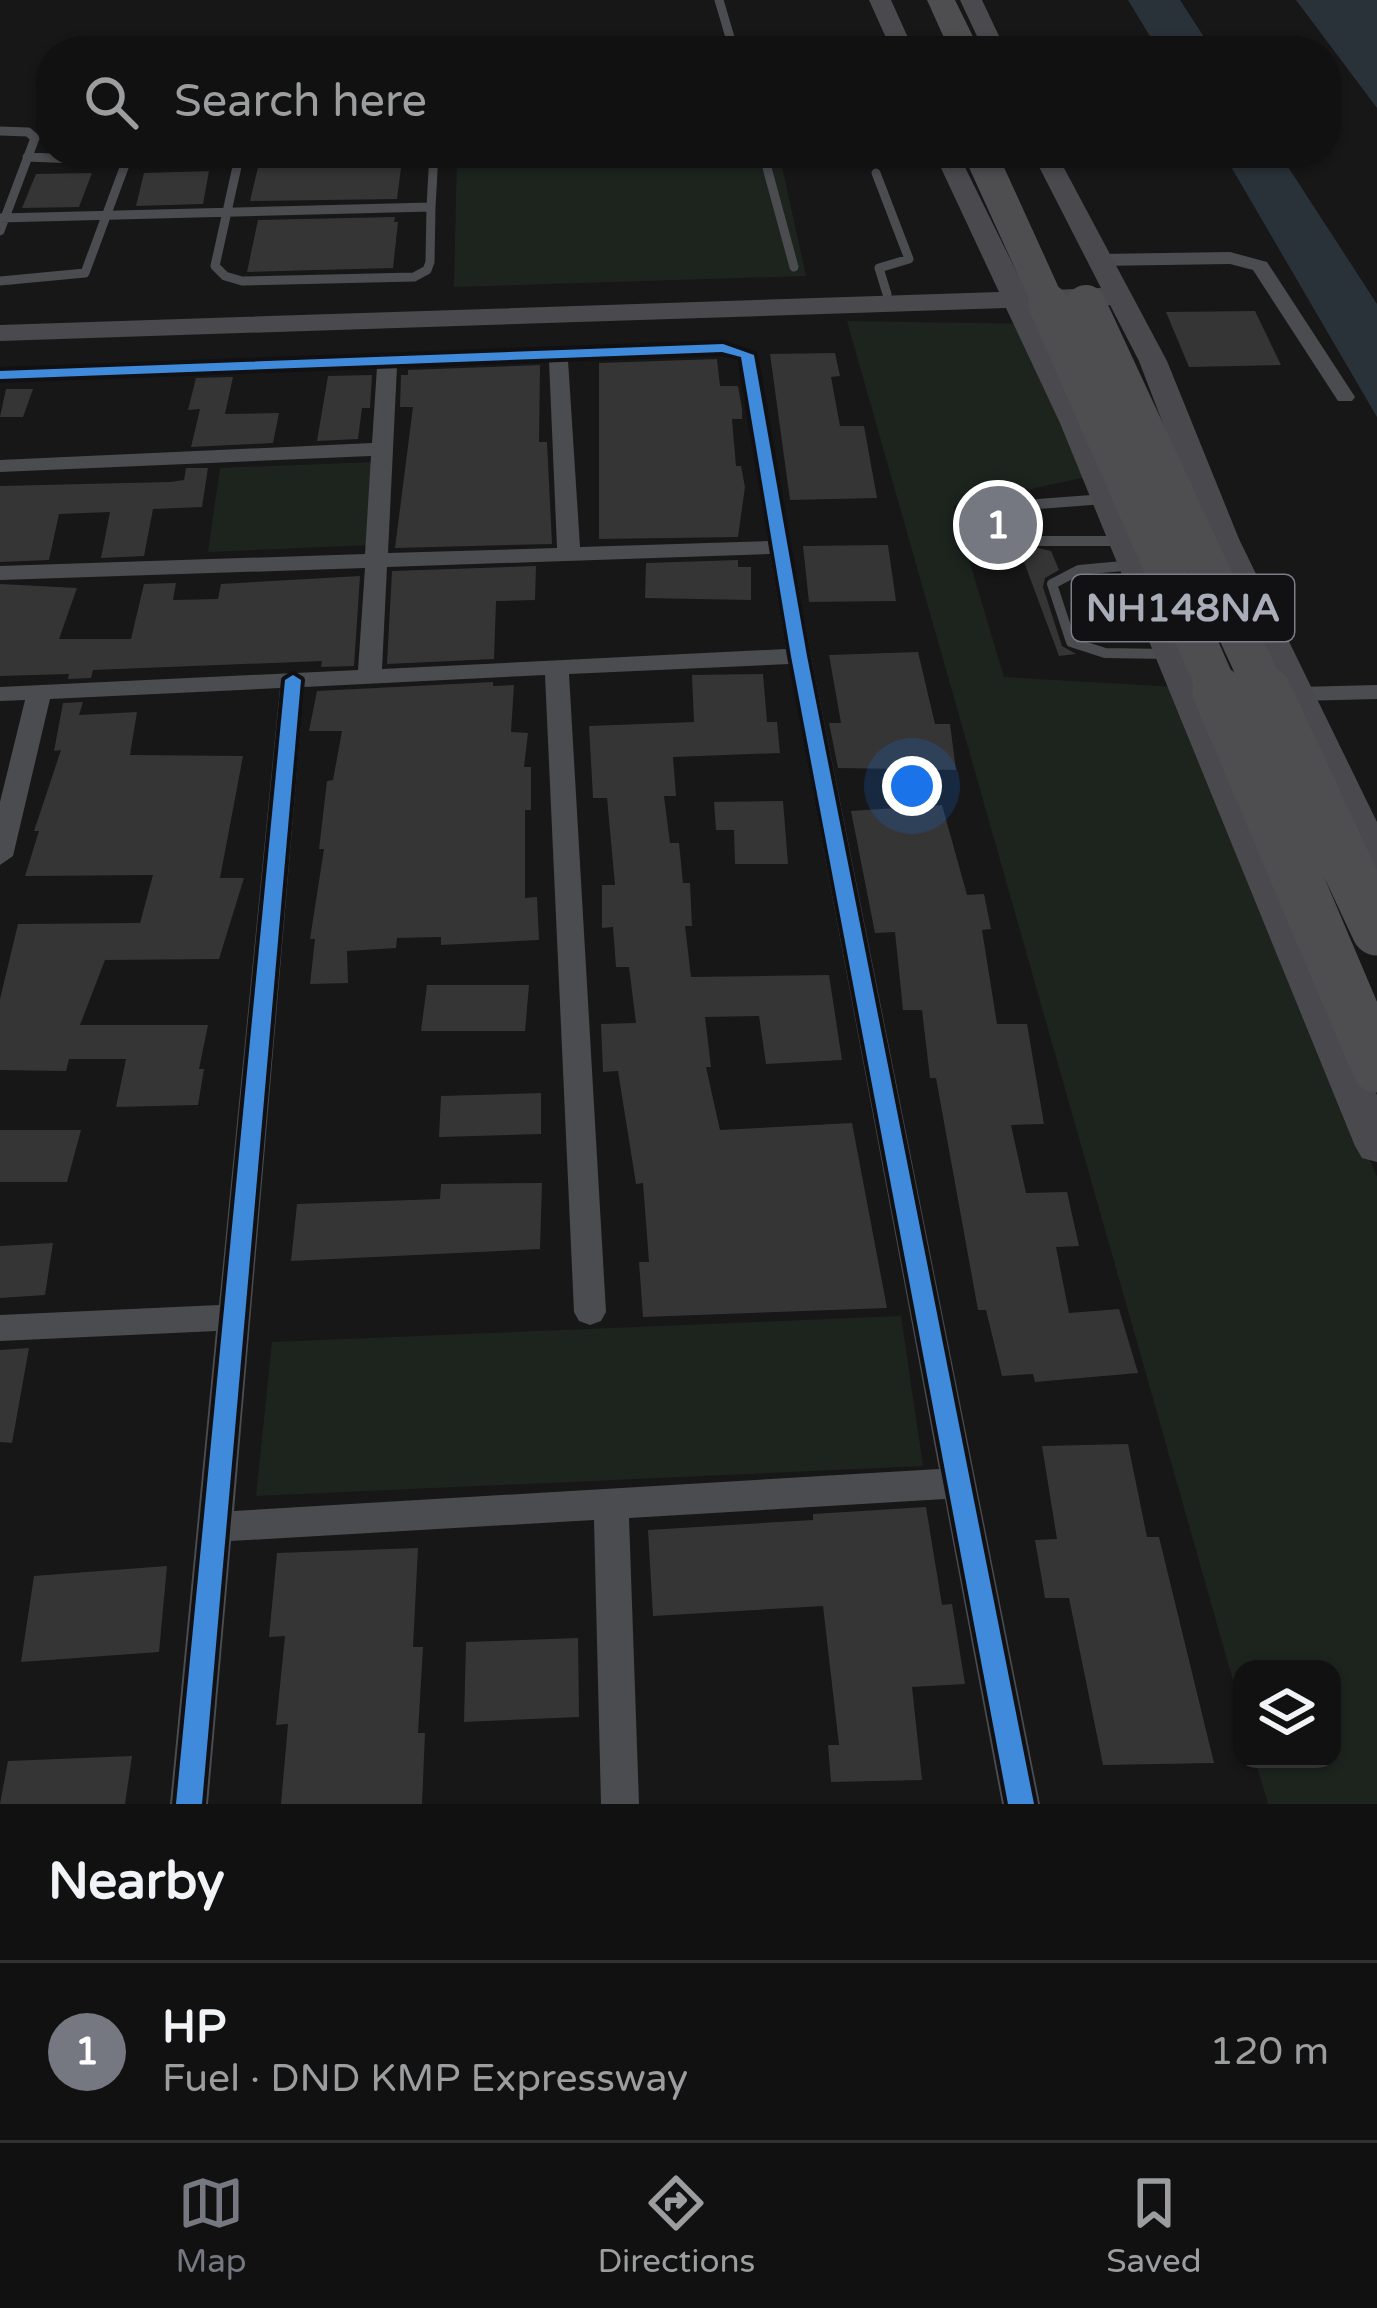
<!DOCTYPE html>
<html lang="en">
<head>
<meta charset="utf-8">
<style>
  :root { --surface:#111; --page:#1a1a1a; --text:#f1f3f6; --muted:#9c9d9f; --line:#303131; --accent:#757880 }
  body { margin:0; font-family:"Varela Round",sans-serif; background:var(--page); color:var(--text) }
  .controls { position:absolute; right:36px; bottom:36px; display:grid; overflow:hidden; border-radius:24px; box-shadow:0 3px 9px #0004 }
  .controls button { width:108px; height:108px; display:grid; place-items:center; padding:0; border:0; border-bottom:3px solid var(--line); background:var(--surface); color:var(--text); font:60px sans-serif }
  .you { position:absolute; left:912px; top:786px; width:42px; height:42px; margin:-30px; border:9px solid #fff; border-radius:50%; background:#1a73e8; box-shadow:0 0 0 18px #1a73e833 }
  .badge { display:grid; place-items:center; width:78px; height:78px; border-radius:50%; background:var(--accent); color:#fff; font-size:39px; font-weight:700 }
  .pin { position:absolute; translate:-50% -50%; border:6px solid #fff; box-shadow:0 3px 12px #0006 }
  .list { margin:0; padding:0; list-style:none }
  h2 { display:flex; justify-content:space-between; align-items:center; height:156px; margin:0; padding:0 48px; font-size:51px }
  h2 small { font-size:39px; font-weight:400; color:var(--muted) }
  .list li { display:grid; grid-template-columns:78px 1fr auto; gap:36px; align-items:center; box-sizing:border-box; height:180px; padding:0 48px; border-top:3px solid var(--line) }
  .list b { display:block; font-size:45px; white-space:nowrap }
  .list p { margin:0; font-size:39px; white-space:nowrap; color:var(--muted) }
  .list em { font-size:39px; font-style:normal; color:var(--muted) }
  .icon { flex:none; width:66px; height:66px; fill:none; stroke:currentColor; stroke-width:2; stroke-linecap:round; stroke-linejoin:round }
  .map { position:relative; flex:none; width:1377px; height:1804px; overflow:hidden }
  .search { position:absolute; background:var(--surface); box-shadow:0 3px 9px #0004; left:36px; right:36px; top:36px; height:132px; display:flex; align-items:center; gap:30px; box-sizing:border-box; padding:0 42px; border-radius:48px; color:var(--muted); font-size:45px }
  .sheet { height:336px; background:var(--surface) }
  nav { display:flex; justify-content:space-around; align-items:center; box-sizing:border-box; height:168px; border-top:3px solid var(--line); background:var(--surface); font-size:33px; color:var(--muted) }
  nav a { display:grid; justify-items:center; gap:6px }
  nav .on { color:var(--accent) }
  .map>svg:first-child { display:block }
  .green { fill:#1d241e }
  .water { fill:#2a3239 }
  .building { fill:#353536 }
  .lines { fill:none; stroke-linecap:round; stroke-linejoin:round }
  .lane-far1 { stroke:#4b4c50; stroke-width:9 }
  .lane { stroke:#4b4c50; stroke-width:10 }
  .street { fill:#4b4c50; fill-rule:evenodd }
  .secondary { fill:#4a4a4e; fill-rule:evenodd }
  .highway { fill:#4e4e51; fill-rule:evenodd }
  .highway-bridge-far2 { stroke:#4e4e51; stroke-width:32 }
  .highway-bridge-far1 { stroke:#4e4e51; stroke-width:40 }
  .highway-bridge { stroke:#4e4e51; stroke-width:51 }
  .cycleway-casing { stroke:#111113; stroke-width:8 }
  .cycleway { fill:#408adc; fill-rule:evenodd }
  .labels { text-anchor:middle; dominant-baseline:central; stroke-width:12; stroke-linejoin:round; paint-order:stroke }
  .shield { fill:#111113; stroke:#7b7e86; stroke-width:3 }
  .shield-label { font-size:39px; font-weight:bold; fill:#a8adb8 }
</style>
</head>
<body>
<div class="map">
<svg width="1377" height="1804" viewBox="0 0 1377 1804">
  <rect width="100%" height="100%" fill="#171717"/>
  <path class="green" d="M457,153H779L806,276L454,287Z
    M847,321L1035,324L1095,475L953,506L1004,677L1176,687L1377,1177V1804H1268L1255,1759H1332V1669H1242V1712Z
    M373,462L369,545L208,552L220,468Z
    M901,1316L923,1466L256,1496L272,1342Z"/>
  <path class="water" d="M1128,0H1180L1213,51H1159Z
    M1296,0H1377V108Z
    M1223,153H1279L1377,304V417Z"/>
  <path class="building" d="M356,153H403L397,199L250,201L259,163L355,162Z
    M209,171L203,204L136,206L144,173Z
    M92,173L79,207L22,208L36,174Z
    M395,217L394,222H398L393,268L247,272L258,220Z
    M1255,311L1281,365L1189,367L1166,312Z
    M835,353L840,376L831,377L840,426H864L877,498L790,500L770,354Z
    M717,359L720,386H738L742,409V419H732L736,466H741L745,487L738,537L599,539V363Z
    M540,365L539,442H547L552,544L395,548L413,407H400L401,375H408V370Z
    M372,375L370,408H362L358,439L317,441L328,376Z
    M233,377L225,414L279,413L273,443L191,447L200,409L188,410L196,378Z
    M6,389H33L23,417H0Z
    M186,468H208L202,507L153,509L144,556L101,558L110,512L59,514L49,560L0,562V486L170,482L184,480Z
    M1017,543L1051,551L1059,570L1045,578L1043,587L1062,646L1076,654L1059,656Z
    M888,545L896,601L809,602L803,546Z
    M738,560V567H751V600L645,598L646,563Z
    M536,566L535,600L496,601L494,659L387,664L392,571Z
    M360,576L354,666L321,667L322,661L93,670L91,678L68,679L69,674L0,676V584L77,588L59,639H131L144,584L176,583L173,600L218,599L221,584Z
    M918,652L935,724H950L956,770L838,768L829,723H841L829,655Z
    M763,674L767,722H777L780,753L673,757L676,796H664L670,843H679L683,883H690L692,926H685L691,977L829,975L842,1060L766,1064L759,1016L705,1017L711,1067H706L720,1130L852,1123L887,1308L643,1317L639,1262H649L643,1183L636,1184L618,1071L603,1072L601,1024L636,1023L629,967H616L613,927L602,928V885H615L607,798H593L589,726L694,722L692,675Z
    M493,682V686L514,685L511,732L528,733L524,767H531V810H525V898L537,897L539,940L441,945V937L397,938L396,948L347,951L348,983L310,984L315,939H310L324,849H319L327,781L333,780L342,731H309L317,691Z
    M83,702L79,715L137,712L130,755L243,756L220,878H244L219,959L105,960L80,1025H208L199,1069H204L198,1105L116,1107L126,1059H69L66,1071L0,1070V999L18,924L140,923L153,875L25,876L39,831H34L61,750L54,751L63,703Z
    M783,801L788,864H735L734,830H716L714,802Z
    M942,805L967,895L984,894L991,929L982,930L997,1024H1027L1044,1124L1011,1125L1026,1193L1067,1192L1079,1246L1056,1247L1069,1313L1119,1309L1138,1373L1035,1382L1033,1374L1002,1376L986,1310H978L936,1078H930L922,1010H903L895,932L875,933L851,811Z
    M427,985H529L525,1031H421Z
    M541,1093V1134L439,1137L441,1096Z
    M0,1130H81L67,1182H0Z
    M542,1183L540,1249L291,1261L297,1204L440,1199L441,1184Z
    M53,1243L45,1295L0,1298V1246Z
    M29,1348L12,1443L0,1442V1350Z
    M1128,1444L1147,1537H1159L1214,1763L1103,1765L1069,1598H1045L1035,1540L1057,1539L1042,1446Z
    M926,1507L942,1605L952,1604L965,1684L912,1687L922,1780L831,1782L828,1745H839L823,1606L653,1616L648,1530L813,1520V1514Z
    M418,1548L413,1647H423L418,1733H425L422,1804H281L288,1724L276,1725L285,1636L269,1637L277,1553Z
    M167,1566L159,1652L21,1662L34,1576Z
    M578,1638L579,1717L464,1722L466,1642Z
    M132,1756L125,1804H0L8,1761Z"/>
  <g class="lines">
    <path class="lane-far1" d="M719,0L734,51
      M0,131L28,132L35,138L0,231
      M240,153L215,266L225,276L242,281L414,277L427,270L430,262L431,207
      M763,153L794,267
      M876,173L909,259L879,268L887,294
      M0,218L431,207L434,153
      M0,281L85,273L125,165L124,161L27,157"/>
    <path class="lane" d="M1105,499L1038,504L1021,510L1016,522L1019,533L1037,541H1125
      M1134,565L1079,570L1052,584L1071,642L1105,653L1168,654"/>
    <path class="street" d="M1230,252L1267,262L1355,397L1352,401H1338L1253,270L1230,264L1099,266L1090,260L1099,254Z
      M723,342L757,355L811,656L1040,1804H1002L945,1499L629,1518L639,1804H601L594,1520L231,1541L208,1804H170L216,1331L0,1341V1315L219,1305L280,688L50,699L13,856L0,865V802L25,700L0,701V687L358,670L365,568L0,580V566L365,554L371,456L0,472V460L372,443L377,367L0,381V369ZM722,354L738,359L768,541L580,547L568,360ZM549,360L557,548L388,553L397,366ZM770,554L786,649L382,669L387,567ZM789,664L939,1469L234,1511L304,687L545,675L574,1312L579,1321L590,1325L601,1321L606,1312L569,674Z
      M1377,685V699L1298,701L1286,694L1298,687Z"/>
    <path class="secondary" d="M869,0H891L914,51H892Z
      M960,0H982L1006,51H984Z
      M934,153H958L1026,291L1101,288L1032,153H1056L1167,361L1239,539L1377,822V874L1363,870L1358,861L1207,539L1139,361L1110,305L1033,307L1090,423L1377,1095V1162L1362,1158L1355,1146L1060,423L1006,308L0,341V325L999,292Z"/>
    <path class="highway" d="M927,0H955L980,51H950Z"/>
    <path class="highway-bridge-far2" d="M980,153L1050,307"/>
    <path class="highway-bridge-far1" d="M1048,304L1220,695
      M1086,305L1267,695"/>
    <path class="highway-bridge" d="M1218,692L1377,1067
      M1266,692L1377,930"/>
    <defs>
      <path id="cycleway" d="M723,344L754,355L807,656L1034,1804H1008L791,656L741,357L722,352L0,379V371Z
        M293,675L301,680L202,1804H176L285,680Z"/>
    </defs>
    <use href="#cycleway" class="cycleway-casing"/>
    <use href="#cycleway" class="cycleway"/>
  </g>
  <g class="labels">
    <rect class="shield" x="1072" y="575" width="222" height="66" rx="9"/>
    <g class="shield-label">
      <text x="1183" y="608">NH148NA</text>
    </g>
  </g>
</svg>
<div class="controls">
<button><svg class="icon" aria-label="layers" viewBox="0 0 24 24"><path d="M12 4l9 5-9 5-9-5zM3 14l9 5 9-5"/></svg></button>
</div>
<div class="you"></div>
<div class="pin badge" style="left:998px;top:525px">1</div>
<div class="search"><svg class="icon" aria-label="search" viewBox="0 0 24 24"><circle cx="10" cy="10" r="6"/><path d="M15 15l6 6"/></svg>Search here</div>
</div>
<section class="sheet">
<h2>Nearby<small></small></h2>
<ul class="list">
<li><span class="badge">1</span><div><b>HP</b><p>Fuel · DND KMP Expressway</p></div><em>120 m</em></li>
</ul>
</section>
<nav>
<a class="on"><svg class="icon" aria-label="map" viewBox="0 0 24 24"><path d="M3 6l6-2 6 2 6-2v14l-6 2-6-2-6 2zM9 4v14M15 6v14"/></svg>Map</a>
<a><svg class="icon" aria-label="directions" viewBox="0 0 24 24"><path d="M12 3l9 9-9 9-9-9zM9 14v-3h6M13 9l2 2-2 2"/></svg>Directions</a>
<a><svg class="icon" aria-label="saved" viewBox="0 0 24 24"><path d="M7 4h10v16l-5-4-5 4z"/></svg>Saved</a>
</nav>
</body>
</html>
